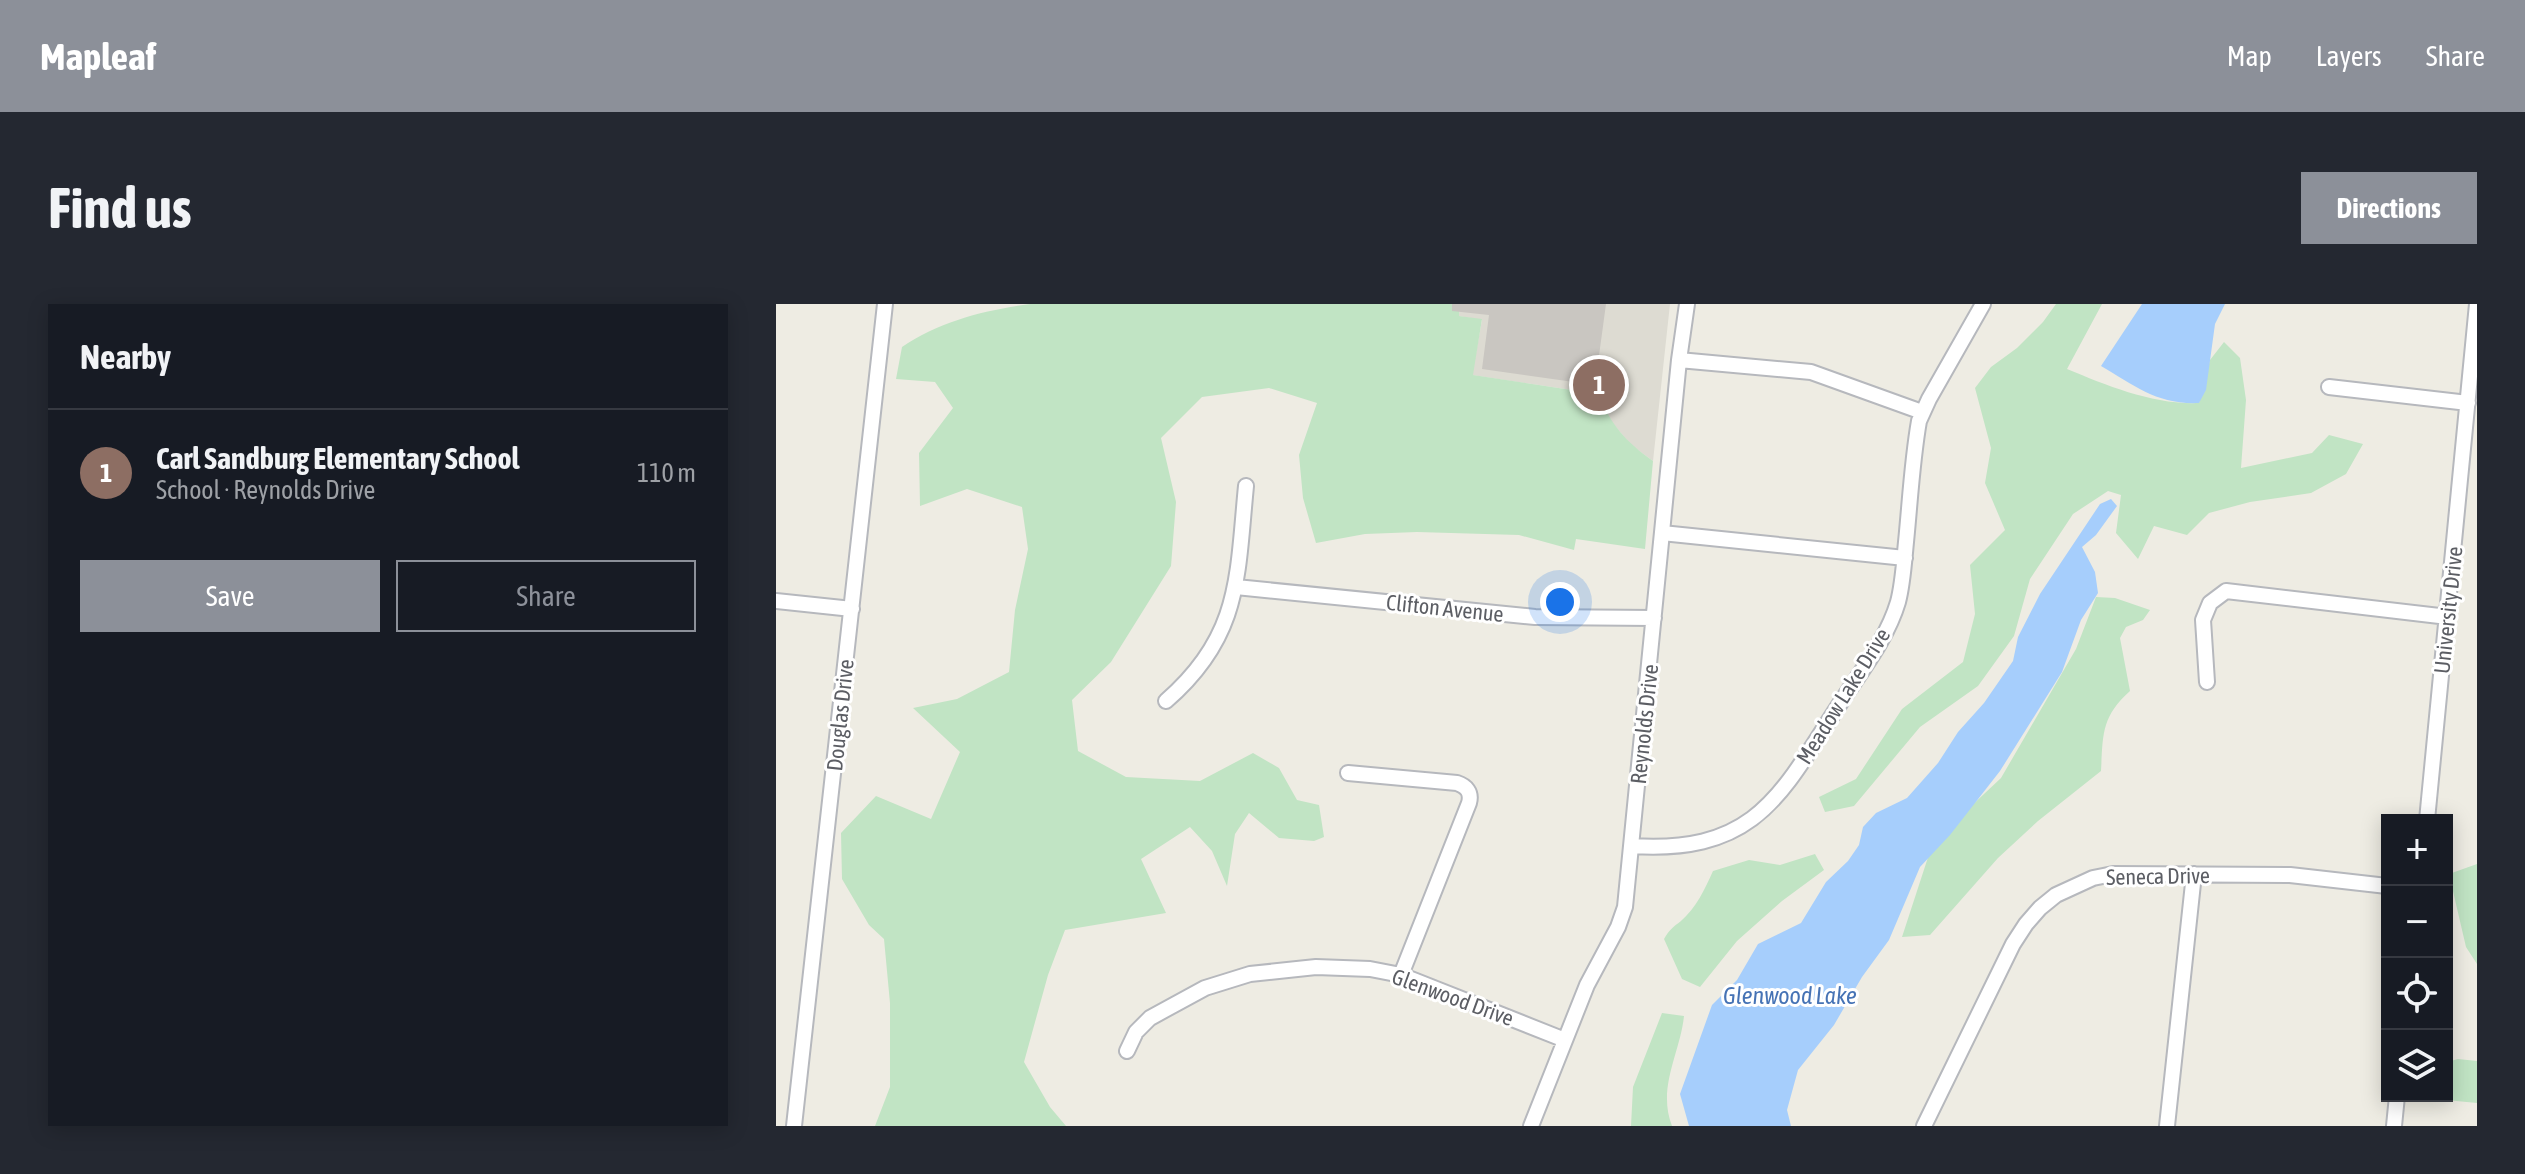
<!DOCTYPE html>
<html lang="en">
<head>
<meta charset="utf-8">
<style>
  :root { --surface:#171b24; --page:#242831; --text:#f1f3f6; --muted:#9ea1a6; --line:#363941; --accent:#8c9099 }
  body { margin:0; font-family:"Asap Condensed",sans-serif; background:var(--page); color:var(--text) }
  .controls { position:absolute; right:24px; bottom:24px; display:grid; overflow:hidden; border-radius:0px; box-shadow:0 4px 20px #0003 }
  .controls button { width:72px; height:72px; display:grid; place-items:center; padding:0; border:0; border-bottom:2px solid var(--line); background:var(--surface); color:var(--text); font:40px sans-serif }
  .you { position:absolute; left:784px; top:298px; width:28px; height:28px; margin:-20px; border:6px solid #fff; border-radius:50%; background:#1a73e8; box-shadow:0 0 0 12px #1a73e833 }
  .badge { display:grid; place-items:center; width:52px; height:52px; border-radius:50%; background:var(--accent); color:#fff; font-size:26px; font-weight:700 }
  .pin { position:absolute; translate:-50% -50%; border:4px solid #fff; box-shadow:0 2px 8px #0006 }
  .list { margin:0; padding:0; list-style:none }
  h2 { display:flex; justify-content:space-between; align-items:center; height:104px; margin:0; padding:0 32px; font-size:34px }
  h2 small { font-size:26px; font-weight:400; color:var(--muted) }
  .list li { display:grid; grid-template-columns:52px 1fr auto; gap:24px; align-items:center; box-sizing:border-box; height:128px; padding:0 32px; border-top:2px solid var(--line) }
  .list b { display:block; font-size:30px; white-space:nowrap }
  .list p { margin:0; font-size:26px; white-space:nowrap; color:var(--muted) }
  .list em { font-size:26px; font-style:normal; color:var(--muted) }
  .actions { display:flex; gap:16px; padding:24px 32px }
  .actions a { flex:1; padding:18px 0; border:2px solid var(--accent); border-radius:0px; text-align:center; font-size:28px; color:var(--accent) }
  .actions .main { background:var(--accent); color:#fff }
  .icon { flex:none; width:44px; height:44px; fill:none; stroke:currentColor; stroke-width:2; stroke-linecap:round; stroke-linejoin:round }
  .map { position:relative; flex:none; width:1701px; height:822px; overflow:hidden; border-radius:0px }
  header { display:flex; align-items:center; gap:48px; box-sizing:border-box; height:112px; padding:0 40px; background:var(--accent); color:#fff }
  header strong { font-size:38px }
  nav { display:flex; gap:44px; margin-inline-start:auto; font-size:28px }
  .intro { display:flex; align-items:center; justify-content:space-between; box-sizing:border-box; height:192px; padding:0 48px }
  h1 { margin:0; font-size:56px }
  .button { padding:20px 36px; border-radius:0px; background:var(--accent); color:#fff; font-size:28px; font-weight:700 }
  main { display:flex; gap:48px; padding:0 48px }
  aside { flex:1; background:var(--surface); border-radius:0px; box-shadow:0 4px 20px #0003 }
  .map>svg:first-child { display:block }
  .education { fill:#dddbd2 }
  .green { fill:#c1e4c4 }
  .water { fill:#a6cefc }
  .building { fill:#c9c6c1 }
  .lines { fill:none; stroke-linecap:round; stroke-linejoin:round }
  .minor-casing { stroke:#b6b8bd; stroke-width:18 }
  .minor { stroke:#fff; stroke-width:14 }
  .labels { text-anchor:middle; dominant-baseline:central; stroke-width:6; stroke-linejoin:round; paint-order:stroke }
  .street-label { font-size:22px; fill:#5c5e64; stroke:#fff }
  .water-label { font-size:24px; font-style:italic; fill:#4673b5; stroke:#fff }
</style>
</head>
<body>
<header>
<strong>Mapleaf</strong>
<nav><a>Map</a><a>Layers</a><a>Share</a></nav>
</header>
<div class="intro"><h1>Find us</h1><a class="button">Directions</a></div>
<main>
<aside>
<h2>Nearby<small></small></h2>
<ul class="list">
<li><span class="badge" style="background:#8d6e63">1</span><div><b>Carl Sandburg Elementary School</b><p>School · Reynolds Drive</p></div><em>110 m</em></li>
</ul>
<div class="actions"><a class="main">Save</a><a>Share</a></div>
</aside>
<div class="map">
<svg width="1701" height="822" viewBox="0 0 1701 822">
  <rect width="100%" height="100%" fill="#eeece3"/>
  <path class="education" d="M684,0H894L877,157L855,141L834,116L822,90L696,71L706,16L683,12Z"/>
  <path class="green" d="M254,0H684L683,12L706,15L697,71L822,90C836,122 849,137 877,157L869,245L800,235L798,246L743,231L641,228L589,230L540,239L527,194L523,151L541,99L493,84L426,93L385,134L400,198L395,262L335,358L296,396L302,447L350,473L424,477L477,449L503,464L521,496L543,501L548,533L538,537L503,534L473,509L459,530L451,582L436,547L414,523L365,555L390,609L289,626L272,671L248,758L274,803L290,822H99L114,783V699L108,635L93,621L66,575L65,529L100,492L155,515L184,448L137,404L181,395L233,368L239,306L252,245L246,203L191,185L144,202L143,149L177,104L159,78L120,75L126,43C164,17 210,6 254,0Z
    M1280,0H1326L1291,65C1332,82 1378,101 1423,99L1434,56L1448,38L1464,54L1470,96L1465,164L1536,149L1553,131L1587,140L1570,170L1535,189L1474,198L1433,209L1411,231L1378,222L1362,255L1340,229L1345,191L1332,187L1297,210L1254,275L1238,332L1202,382L1144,423L1078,502L1049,508L1043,493L1080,475L1126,405L1187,358L1199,310L1194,261L1229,226L1209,179L1215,144L1199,84L1215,63L1241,44L1267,18Z
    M1320,293L1339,294L1374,306L1367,316L1350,323L1344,334L1354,387C1325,413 1327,431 1325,467L1262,517L1222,554L1154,631L1126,633L1157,538L1225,474L1300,345Z
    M1039,550L1048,566L1006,597L961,637L924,683L906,675L888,635C893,626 897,623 905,617C920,604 929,585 937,567L973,556L1004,561Z
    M1701,560V660L1690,643L1673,570Z
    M886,709L908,712C904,750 881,783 896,822H855L857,783Z
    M1682,755L1701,757V799L1670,796L1668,792H1671V758Z"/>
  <path class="water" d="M1366,0H1449L1439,20L1430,86L1423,99C1382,101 1359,82 1325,62Z
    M1335,195L1341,202L1320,231L1306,243L1319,268L1322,289L1305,316L1286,368L1224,467L1174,531L1144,563L1113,636L1086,673L1058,721L1022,766L1011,806L1015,822H913L904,790L936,701L961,676L982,640L1025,619L1050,578L1072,557L1083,541L1087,523L1100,509L1131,494L1162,459L1182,428L1208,399L1237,357L1242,333L1264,290L1324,200Z"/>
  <path class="building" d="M676,0H830L819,81L706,65L713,11L676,7Z"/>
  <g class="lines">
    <defs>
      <path id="minor" d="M903,56L1035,68L1146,108
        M1553,83L1692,99
        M886,229L1129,254
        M460,283L759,313L878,314
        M0,297L76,305
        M1431,378L1427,316L1434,299L1450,287L1672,313
        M390,397C465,332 461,273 470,182
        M572,469L681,479C690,482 696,488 693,499L625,671
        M1651,516L1701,0
        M856,542C981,550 1005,490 1065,398C1085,367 1111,335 1122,298C1127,279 1128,258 1130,238C1134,198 1136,157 1143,117L1153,95L1207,0
        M351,747L360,728L374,714L429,684L474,670L540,663L594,665L625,671L789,736
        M18,822L109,0
        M755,822L811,681L842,623L849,603L903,56L911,0
        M1148,822L1237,640L1250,620L1264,604L1280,591L1317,574L1337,570L1514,571L1611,582
        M1391,822L1418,570
        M1618,822L1621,792"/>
    </defs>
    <use href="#minor" class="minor-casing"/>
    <use href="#minor" class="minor"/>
  </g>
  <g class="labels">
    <g class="street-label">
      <text transform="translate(669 304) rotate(6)">Clifton Avenue</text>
      <text transform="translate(1672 306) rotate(-84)">University Drive</text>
      <text transform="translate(1067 392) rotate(-58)">Meadow Lake Drive</text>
      <text transform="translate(64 411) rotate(-84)">Douglas Drive</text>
      <text transform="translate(868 420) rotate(-84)">Reynolds Drive</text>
      <text transform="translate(1382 572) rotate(-1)">Seneca Drive</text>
      <text transform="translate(677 693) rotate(20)">Glenwood Drive</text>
    </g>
    <g class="water-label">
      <text x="1014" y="691">Glenwood Lake</text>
    </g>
  </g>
</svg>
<div class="controls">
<button>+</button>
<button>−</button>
<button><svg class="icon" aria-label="locate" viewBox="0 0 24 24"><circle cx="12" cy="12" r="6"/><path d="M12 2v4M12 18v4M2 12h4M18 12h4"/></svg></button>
<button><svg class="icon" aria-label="layers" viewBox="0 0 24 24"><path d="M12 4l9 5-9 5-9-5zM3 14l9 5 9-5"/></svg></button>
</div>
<div class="you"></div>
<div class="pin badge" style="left:823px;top:81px;background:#8d6e63">1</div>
</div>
</main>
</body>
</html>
